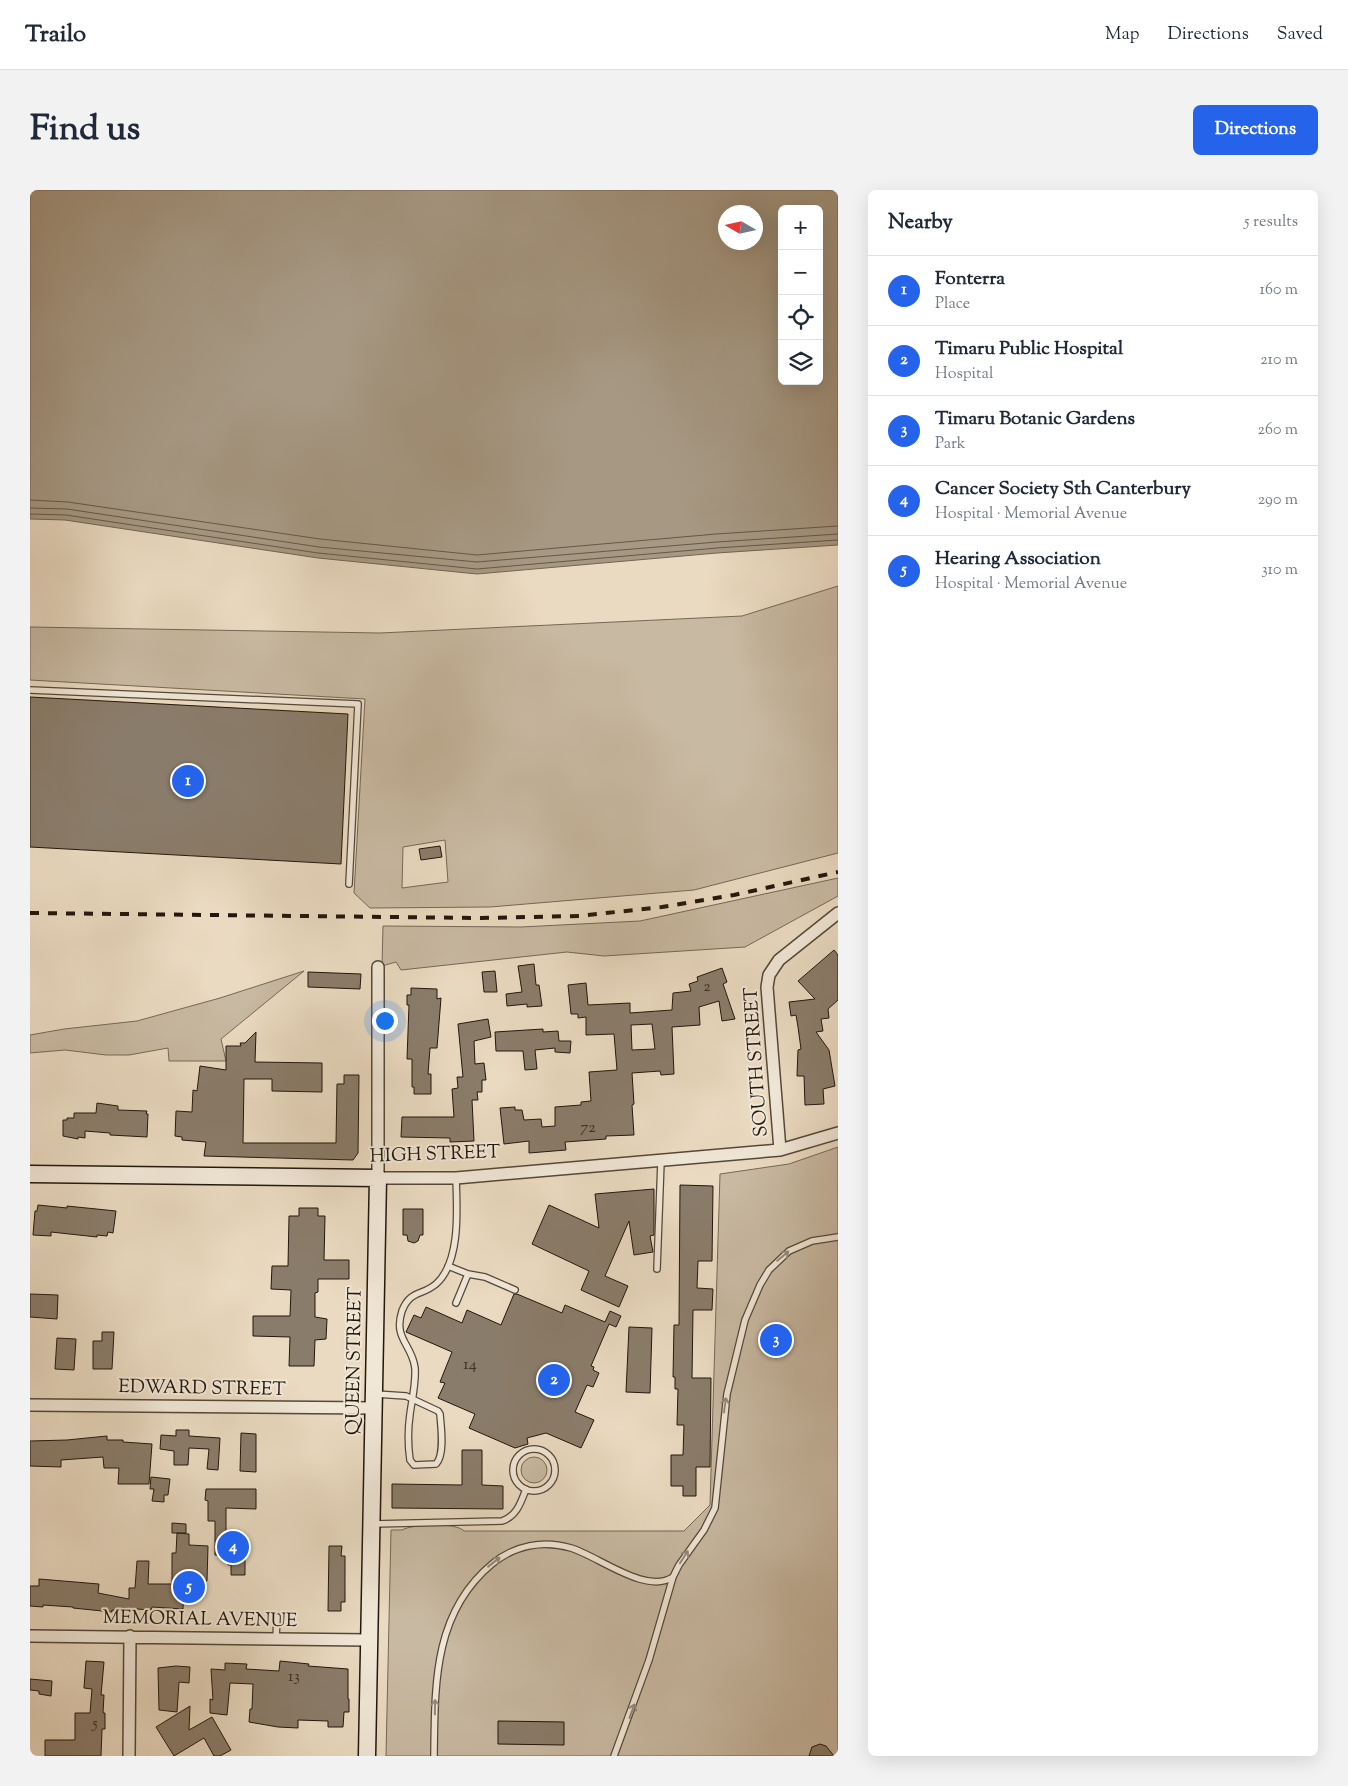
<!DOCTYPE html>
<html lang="en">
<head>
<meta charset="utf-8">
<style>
  :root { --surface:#fff; --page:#f2f2f3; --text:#1f2937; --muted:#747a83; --line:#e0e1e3; --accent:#2563eb }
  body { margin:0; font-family:"Sorts Mill Goudy",serif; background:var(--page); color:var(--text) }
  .controls { position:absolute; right:15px; top:15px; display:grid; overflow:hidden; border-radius:8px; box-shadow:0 5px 20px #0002 }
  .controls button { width:45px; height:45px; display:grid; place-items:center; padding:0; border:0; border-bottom:1px solid var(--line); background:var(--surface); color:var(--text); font:25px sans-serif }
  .compass { position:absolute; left:688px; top:15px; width:45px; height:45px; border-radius:50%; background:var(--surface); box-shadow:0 5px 20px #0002; rotate:279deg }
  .you { position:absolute; left:354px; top:830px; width:18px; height:18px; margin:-12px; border:4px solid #fff; border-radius:50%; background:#1a73e8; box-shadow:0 0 0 8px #1a73e833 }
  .badge { display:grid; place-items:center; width:32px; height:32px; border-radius:50%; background:var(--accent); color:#fff; font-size:16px; font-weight:700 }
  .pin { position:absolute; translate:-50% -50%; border:2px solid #fff; box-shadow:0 1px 5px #0006 }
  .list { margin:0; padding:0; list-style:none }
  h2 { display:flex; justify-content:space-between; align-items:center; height:65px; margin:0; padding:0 20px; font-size:21px }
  h2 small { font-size:16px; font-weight:400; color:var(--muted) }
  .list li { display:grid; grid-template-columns:32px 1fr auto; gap:15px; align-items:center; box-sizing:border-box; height:70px; padding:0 20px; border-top:1px solid var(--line) }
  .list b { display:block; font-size:19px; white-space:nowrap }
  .list p { margin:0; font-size:16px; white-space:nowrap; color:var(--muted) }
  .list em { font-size:16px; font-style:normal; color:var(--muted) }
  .icon { flex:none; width:28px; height:28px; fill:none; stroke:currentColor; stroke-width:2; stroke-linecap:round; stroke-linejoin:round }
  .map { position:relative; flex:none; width:808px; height:1566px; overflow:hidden; border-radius:8px }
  header { display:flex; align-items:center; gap:30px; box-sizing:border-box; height:70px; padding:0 25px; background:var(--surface); border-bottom:1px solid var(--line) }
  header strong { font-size:24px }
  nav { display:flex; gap:28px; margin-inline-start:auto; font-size:18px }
  .intro { display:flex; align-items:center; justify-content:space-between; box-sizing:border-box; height:120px; padding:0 30px }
  h1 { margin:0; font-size:35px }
  .button { padding:12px 22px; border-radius:8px; background:var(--accent); color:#fff; font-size:18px; font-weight:700 }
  main { display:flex; gap:30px; padding:0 30px }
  aside { flex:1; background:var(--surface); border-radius:8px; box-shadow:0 5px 20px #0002 }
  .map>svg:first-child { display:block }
  .green { fill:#c8b9a2; stroke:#746857; fill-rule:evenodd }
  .water { fill:#a69883; stroke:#716453; fill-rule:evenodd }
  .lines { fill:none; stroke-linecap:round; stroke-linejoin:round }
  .shore { stroke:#645848; stroke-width:1 }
  .building { fill:#8a7c6a; stroke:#21170c; fill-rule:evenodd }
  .lane-casing { stroke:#534839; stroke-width:8 }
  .street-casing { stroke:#534839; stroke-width:14 }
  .secondary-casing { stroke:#21170c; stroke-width:19 }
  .lane { stroke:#f1e7d7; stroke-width:5.5 }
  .street { stroke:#f1e7d7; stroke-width:11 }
  .secondary { stroke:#f1e7d7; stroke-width:16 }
  .rail { stroke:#21170c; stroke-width:4; stroke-dasharray:9 9; stroke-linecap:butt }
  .oneway { stroke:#93897c }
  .labels { text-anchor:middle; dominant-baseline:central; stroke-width:4; stroke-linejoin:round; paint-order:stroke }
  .number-label { font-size:16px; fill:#3b3024 }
  .street-label { font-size:19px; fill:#21170c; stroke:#f1e7d7 }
</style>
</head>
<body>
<header>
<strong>Trailo</strong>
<nav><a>Map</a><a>Directions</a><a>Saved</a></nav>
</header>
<div class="intro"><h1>Find us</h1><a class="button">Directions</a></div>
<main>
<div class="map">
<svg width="808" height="1566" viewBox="0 0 808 1566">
  <rect width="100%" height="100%" fill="#eadac1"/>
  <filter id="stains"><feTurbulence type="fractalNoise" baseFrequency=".004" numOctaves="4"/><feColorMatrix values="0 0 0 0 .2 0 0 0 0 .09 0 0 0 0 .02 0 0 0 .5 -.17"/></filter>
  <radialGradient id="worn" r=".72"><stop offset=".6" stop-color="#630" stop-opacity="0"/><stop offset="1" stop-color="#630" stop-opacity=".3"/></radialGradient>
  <path class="green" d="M808,396V663L664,700L460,717L340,718L324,703L335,509L0,490V437L350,443L712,426ZM415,650L418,692L372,698L373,657Z
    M808,688V706L715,757L574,766L537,762L371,780L366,772L352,776L353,736L491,737L610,731Z
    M274,781L191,849L196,871H139L138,858L99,865H76L35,860L0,863V845L34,839L107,831L190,808Z
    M808,957V1566H356L361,1340H372C382,1334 426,1332 434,1341H654L680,1315L690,984L759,974Z
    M491 1280a13 13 0 1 1 26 0a13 13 0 1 1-26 0Z"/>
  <path class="water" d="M0,0H808V355L687,363L447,384L288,368L35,330L0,329ZM752,19H789V191H752ZM696,22H726V52H696Z"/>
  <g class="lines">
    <path class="shore" d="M0,310L38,312L290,349L447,365L686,344L808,336
      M0,318L37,319L289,357L447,372L687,352L808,344
      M0,324L36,325L288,363L447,379L687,358L808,350"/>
  </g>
  <path class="building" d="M0,507L318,524L311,674L0,657Z
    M410,656L412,667L391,670L389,659Z
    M804,760L808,765V810L798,819L799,828L791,829L793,841L786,842L799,860L805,896L793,899L794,914L775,915L774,886H767L768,860L771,859L768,837L766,825L761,826L759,812L785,809L768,791Z
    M504,774L506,795H509L512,816L497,817V814L477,816L476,804L492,802L488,776Z
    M692,778L697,792L693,794L705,829L692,831L689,811L669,817L670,835L642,837L644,884L631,885L630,881L602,883L604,914L602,915L604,945L576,946V949L535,952L536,960L499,963V951L474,954L470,918L485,917V920H492L494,930L511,929L512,937L525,936V917L551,915V912L561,911L559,882L587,880L584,844L556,845V827L548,828V824H541L538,795L556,793L558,815L600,813V823L642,820L643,803L661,801L659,794L668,791L667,787ZM622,834L625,859L602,860L601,835Z
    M465,781L467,802H454L452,782Z
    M278,782L331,784L330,799L278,797Z
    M381,798L407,799V809L411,808L407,858H400L398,884H401V904H384V897H382V869H377L379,815H377V805H381Z
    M458,829L461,847L444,851L445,874L454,873L456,890H452V902H447L448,910H442L444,951L420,952V948L371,947L372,927H424L422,899L428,898L427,887H433L428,834Z
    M513,839V842L528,841L529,851H541L540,863L525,862V858L505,860L507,879L495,880L493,861H466L465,842Z
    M226,842L225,872L292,873V902L242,901V889H214L213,953H306L307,894H314V885H329L328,963L323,970L174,966L176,952L152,950V947L145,946L146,921L162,922L163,900L167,901L170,876L196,880V856H211L210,853H215Z
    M67,913L88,916V920L117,921L116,924H118L117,947L80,945V943L55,941V948L48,947V949L33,946V930H37V928H44V923H66Z
    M650,995L683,996L682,1071H668L667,1098L683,1099L682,1120H663L662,1188H681L680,1277H666V1306H653V1296H641V1265H653L654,1235H647L648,1199H645V1187H643L644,1135H649Z
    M624,999V1045L620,1046L623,1062L604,1065L599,1031L575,1086L598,1096L589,1117L551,1100L559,1081L502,1054L519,1015L569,1038L565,1004Z
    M8,1015L37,1018V1016L86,1021L83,1043L78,1042L77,1046L67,1045V1047L21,1042V1046L3,1045L5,1021H7Z
    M269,1018H288V1026H295L294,1070H319V1089H288V1102L285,1103V1127L297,1129L296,1149L285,1150L284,1176H259L260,1147L223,1146V1126H260L261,1100L241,1099L242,1076H258L259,1026H269Z
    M373,1019H393V1045H390L388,1051L384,1053L378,1051L377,1045H373Z
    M0,1104L28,1105L27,1129L0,1127Z
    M484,1104H487L532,1123L535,1115L575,1132L580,1121L591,1126L586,1137L579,1134L561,1176L564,1177L563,1180L569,1183L563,1197L557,1195L545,1222L564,1230L551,1258L516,1243L497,1248L498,1254L485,1258L439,1238L445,1224L408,1208L415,1193L410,1192L422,1162L376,1142L384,1125L391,1128L396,1117L432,1133L437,1120L471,1135Z
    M599,1137L622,1138L620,1203L596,1202Z
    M72,1142H84L82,1179H63V1151H72Z
    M27,1148L46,1149L44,1180L25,1179Z
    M146,1240H159V1246L190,1248L188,1280L177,1279L179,1259L159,1258L158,1275H144V1261L130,1259L131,1245L146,1246Z
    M211,1243L226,1244V1282L210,1281Z
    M77,1246V1250H93V1252L122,1254L119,1294H88L89,1278H74L73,1267L31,1270V1277L0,1276V1251L37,1250Z
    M432,1260H452V1295L473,1296V1319L362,1318V1294L432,1295Z
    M121,1287L140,1289L138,1305H134V1312L122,1311L124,1299H120Z
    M176,1299H226V1319L196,1318V1344H215V1385H201V1375H198V1365H185V1331H178V1311L175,1310Z
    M142,1333L156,1334V1343H142Z
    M147,1343L159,1344V1355L178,1356L177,1391H154L153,1419L122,1417L121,1420L92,1418V1421L82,1420V1422L43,1418V1417L13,1415V1417L0,1416V1396H9V1389L69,1394L68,1403L99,1409V1398H105L107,1371H119L118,1394H142V1363H146Z
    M299,1356H312L311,1366H315V1412H311V1421H298Z
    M56,1471L74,1472L71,1505H74L73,1523H75V1539H72L71,1566H15V1550H45V1523H60L62,1499L54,1498Z
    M250,1471L279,1474L278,1476L318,1479V1509H319V1522H314L313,1537H298V1531L268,1530V1538L248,1537L219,1532L220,1519H222L223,1494L200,1493L197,1525L180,1523V1509L183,1510L181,1479L195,1480V1473L217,1474L216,1479L249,1481Z
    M146,1476L160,1477L159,1493L149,1492L147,1522L129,1520L128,1478Z
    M0,1489L22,1491L21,1506L9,1504V1501L0,1500Z
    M160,1516L159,1540L182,1527L201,1560L190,1566H184L174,1548L144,1566L126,1537Z
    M468,1531L534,1532V1555L468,1554Z
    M790,1554L796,1556L804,1566H779L782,1557Z"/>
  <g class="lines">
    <defs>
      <path id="lane" d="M0,500L328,514L319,694
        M418,1076L438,1084L455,1087L485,1100
        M627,1079L631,971
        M426,1113L438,1084
        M346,1204L376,1206L408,1221L410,1224C411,1237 415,1265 406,1274L384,1275L380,1270C378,1256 378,1238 380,1224C382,1209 386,1194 385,1178C382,1154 363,1149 372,1121C380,1100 392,1106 406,1094C431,1072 427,1018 426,988
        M483 1280a21 21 0 1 1 42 0a21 21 0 1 1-42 0Z
        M343,1334L472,1331C487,1326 491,1312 496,1299
        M246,1448L247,1427
        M404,1566C405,1495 403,1423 462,1374C485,1355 513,1350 541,1358C568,1366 616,1405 643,1387
        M584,1566L619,1470L643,1387L649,1375L674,1340L685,1318L697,1204L715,1130L730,1095L739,1080L759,1061L782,1051L808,1047"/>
      <path id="street" d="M348,777V988H426L750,960L808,943
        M750,960L737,797L739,785L749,770L808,723
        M0,1215L344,1218
        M0,1446L339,1450
        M99,1566L100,1446"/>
      <path id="secondary" d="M0,984L348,988L337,1566"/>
    </defs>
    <use href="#lane" class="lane-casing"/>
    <use href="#street" class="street-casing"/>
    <use href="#secondary" class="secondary-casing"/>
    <use href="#lane" class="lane"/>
    <use href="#street" class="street"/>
    <use href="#secondary" class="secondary"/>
    <path class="rail" d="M0,723L451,728L549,726L632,717L704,705L808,682"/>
  </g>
  <defs><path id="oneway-shaft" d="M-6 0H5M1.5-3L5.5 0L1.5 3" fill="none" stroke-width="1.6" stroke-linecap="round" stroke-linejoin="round" transform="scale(1.25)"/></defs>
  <g class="oneway">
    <use href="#oneway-shaft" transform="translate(753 1066) rotate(-40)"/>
    <use href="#oneway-shaft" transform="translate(695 1215) rotate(-82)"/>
    <use href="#oneway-shaft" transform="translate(654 1367) rotate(-57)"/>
    <use href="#oneway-shaft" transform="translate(464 1372) rotate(-38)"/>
    <use href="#oneway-shaft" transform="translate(405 1517) rotate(-89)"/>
    <use href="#oneway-shaft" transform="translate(602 1521) rotate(-70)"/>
  </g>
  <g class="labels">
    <g class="number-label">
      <text x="677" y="797">2</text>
      <text x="558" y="938">72</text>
      <text x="440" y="1175">14</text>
      <text x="264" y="1487">13</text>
      <text x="65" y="1534">5</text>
    </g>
    <g class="street-label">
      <text transform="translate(727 872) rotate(-94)">SOUTH STREET</text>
      <text transform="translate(405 965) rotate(-2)">HIGH STREET</text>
      <text transform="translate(325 1171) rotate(-89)">QUEEN STREET</text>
      <text transform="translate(172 1199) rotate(1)">EDWARD STREET</text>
      <text transform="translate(170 1430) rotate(1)">MEMORIAL AVENUE</text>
    </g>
  </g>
  <rect width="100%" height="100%" filter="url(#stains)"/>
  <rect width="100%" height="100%" fill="url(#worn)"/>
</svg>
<div class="controls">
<button>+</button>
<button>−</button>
<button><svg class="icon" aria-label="locate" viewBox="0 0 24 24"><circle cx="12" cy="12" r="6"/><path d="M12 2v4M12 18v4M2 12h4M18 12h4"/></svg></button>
<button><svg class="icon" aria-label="layers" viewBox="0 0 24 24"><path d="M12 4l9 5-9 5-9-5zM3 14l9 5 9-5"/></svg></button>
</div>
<svg class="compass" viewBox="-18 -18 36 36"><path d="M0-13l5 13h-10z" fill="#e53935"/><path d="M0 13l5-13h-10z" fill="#747a83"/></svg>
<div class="you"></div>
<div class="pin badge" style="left:158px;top:591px">1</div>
<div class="pin badge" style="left:524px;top:1190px">2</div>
<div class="pin badge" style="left:746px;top:1150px">3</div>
<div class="pin badge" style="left:203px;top:1357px">4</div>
<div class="pin badge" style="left:159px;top:1397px">5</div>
</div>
<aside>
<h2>Nearby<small>5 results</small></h2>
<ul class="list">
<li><span class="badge">1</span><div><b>Fonterra</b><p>Place</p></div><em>160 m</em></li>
<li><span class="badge">2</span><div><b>Timaru Public Hospital</b><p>Hospital</p></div><em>210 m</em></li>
<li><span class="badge">3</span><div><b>Timaru Botanic Gardens</b><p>Park</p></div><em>260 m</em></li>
<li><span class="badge">4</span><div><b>Cancer Society Sth Canterbury</b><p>Hospital · Memorial Avenue</p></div><em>290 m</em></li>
<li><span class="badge">5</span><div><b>Hearing Association</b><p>Hospital · Memorial Avenue</p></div><em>310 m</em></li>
</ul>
</aside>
</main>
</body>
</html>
